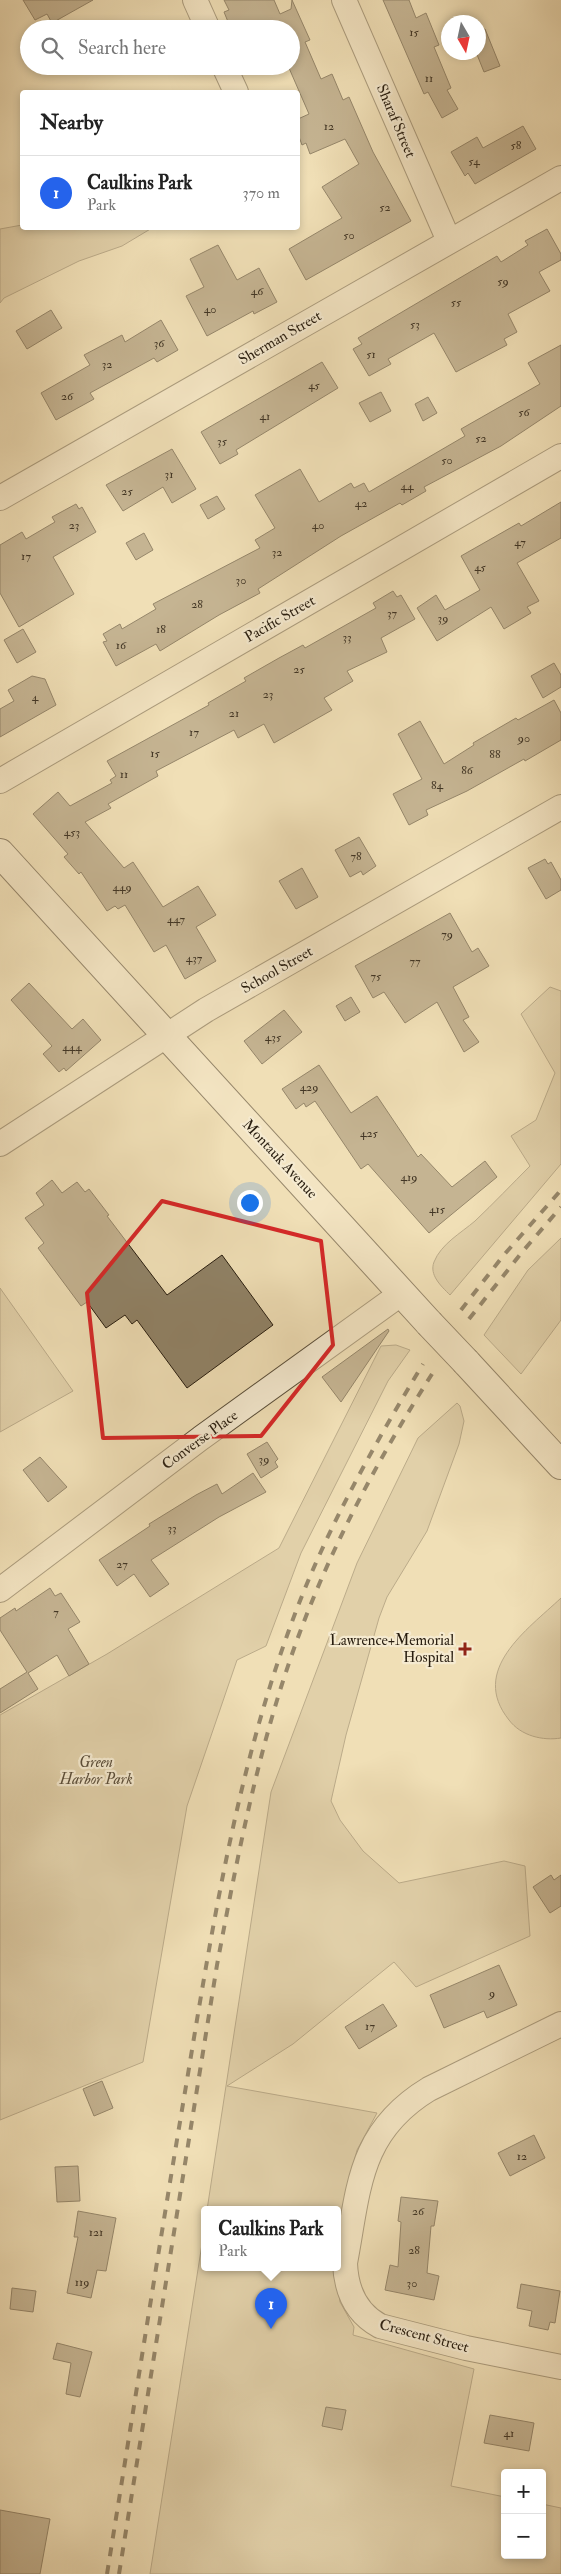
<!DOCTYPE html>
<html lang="en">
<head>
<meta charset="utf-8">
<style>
  :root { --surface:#fff; --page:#f2f2f2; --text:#222; --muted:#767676; --line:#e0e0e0; --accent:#2563eb }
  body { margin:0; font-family:"IM FELL Double Pica",serif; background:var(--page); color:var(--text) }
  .controls { position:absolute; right:15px; bottom:15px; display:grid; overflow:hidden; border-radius:5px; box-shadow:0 2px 8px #0003 }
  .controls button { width:45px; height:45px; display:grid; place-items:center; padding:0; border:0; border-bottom:1px solid var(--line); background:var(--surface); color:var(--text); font:25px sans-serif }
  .compass { position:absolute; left:441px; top:15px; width:45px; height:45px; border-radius:50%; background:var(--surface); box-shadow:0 2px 8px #0003; rotate:171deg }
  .you { position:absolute; left:249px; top:1202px; width:18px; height:18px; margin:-12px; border:4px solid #fff; border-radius:50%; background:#1a73e8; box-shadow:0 0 0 8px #1a73e833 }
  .badge { display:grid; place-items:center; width:32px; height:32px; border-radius:50%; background:var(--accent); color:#fff; font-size:16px; font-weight:700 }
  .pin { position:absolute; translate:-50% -41px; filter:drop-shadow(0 1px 2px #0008) }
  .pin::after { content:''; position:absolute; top:26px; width:18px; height:15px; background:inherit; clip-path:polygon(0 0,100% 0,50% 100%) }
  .popup { position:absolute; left:201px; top:2206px; width:140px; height:65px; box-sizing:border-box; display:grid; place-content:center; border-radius:5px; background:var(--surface); filter:drop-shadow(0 1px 4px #0005); font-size:16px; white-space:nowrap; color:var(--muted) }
  .popup b { font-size:19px; color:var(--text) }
  .popup::after { content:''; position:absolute; left:50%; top:100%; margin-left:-10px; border:10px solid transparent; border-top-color:var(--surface) }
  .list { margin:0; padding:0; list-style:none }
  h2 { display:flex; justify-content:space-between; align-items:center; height:65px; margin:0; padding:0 20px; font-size:21px }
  h2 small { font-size:16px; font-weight:400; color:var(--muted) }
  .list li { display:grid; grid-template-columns:32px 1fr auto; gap:15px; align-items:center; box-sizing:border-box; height:75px; padding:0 20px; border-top:1px solid var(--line) }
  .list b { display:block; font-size:19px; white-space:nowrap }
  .list p { margin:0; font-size:16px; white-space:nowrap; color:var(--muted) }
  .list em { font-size:16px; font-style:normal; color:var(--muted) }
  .icon { flex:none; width:28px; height:28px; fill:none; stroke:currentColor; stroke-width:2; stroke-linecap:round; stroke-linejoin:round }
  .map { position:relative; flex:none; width:561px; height:2574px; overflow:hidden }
  .search { position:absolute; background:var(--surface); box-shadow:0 2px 8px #0003; left:20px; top:20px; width:280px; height:55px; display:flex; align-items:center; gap:12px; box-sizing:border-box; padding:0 18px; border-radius:28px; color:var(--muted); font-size:19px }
  .panel { position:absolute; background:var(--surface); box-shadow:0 2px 8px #0003; left:20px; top:90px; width:280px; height:140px; border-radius:5px }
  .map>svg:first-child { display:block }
  .green { fill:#cebe9a; stroke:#7b6e54 }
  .building { fill:#908266; stroke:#281d0f }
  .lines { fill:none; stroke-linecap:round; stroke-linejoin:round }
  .street-casing { stroke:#5a4e39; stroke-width:26 }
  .secondary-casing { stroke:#281d0f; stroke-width:30 }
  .street { stroke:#f5ead0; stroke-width:24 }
  .secondary { stroke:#f5ead0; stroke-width:28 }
  .rail { stroke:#281d0f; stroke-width:4; stroke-dasharray:9 9; stroke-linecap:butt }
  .secondary-bridge-casing { stroke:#281d0f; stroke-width:30; stroke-linecap:butt }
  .secondary-bridge { stroke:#f5ead0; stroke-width:28 }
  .marked { fill:none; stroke:#d62828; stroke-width:4; stroke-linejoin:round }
  .poi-dot { fill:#8f2418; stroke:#f5ead0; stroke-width:2 }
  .labels { text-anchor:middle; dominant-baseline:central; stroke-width:4.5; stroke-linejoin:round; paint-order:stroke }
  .number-label { font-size:12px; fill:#423625 }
  .street-label { font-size:15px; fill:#281d0f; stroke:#f5ead0 }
  .poi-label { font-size:15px; fill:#281d0f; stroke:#f5ead0; text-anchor:end }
  .park-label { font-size:15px; font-style:italic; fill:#5a4d39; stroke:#f5ead0 }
</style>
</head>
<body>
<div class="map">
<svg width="561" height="2574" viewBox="0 0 561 2574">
  <rect width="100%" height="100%" fill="#f0dfb6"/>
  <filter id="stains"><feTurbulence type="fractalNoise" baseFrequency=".004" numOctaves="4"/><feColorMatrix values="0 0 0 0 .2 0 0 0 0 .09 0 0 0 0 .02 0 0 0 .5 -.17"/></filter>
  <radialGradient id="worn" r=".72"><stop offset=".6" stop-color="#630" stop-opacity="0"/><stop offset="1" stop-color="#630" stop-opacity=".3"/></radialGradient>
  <path class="green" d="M22,225V228H152L122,246L79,261L4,298L0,303V229Z
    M550,987L561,991V1164L450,1295C441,1286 429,1275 434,1262C441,1244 461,1233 475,1221C494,1203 512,1184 530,1166L511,1136L536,1120L555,1073L521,1014Z
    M561,1238V1320L521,1374L484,1335L528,1270Z
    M0,1288L73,1391L0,1432Z
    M396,1345L410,1350L388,1381L301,1553L266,1646L237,1660L187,1806L143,2062L0,2120V1715L107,1654L279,1548L381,1346Z
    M457,1403L460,1406L464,1421L459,1444L427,1531L387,1597L379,1618L346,1735L331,1801L340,1820L363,1851L399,1883L504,1861L525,1866L530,1936L416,1987L394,1962L293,2044L227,2086L377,2113L357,2150L344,2204L337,2250V2210H207L271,1792L357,1563L418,1438Z
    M561,1598V1738C543,1741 521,1736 509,1720C469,1670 527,1630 561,1598Z
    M205,2225V2268H335L340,2302L354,2327L353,2335L474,2369L451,2486L505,2497V2555H542V2504L561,2508V2574H150Z"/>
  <path class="building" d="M23,0H93L52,23L47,14L35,20Z
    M224,0H274L280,14L291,9L292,0L310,40L305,42L321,79L332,74L343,100L349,97L373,152L411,221L306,280L289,249L342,218L322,187L359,164L345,139L310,154L306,143L302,145L298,134V119L309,114L289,68L291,67V29H231L224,12L229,10Z
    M383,0H409L416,18L426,13L439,45L434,47L451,88L447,90L458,109L442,118L428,92L424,94Z
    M485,29L500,66L484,72L476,52H478V32Z
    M523,126L536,149L475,184L468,173L465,176L451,152L477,137L483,148Z
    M547,229L561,254V260L539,272L550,291L508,314L517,332L504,339L507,345L456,372L434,333L388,359L391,364L369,376L353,349L362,344L358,338L497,256L501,262L528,245L525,241Z
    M218,245L237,280L259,268L277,302L254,314L253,311L207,336L186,296L204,287L190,259Z
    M51,310L62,328L27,349L16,331Z
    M161,320L178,350L157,362L154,358L90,393L94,399L56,420L41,393L90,365L84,355L122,335L125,342Z
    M561,345V406L501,446L424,487L426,491L402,505L400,503L341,536L258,589L260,593L219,615L160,651L156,644L116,666L103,642L107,641L103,634L120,624L122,629L156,609L153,604L260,548L255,540L275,528L255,495L300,469L319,502L351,483L354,488L364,483L369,492L465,436L461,429L540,384L528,363Z
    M322,362L338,388L236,450L238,454L220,464L201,432Z
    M381,392L391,411L370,422L359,403Z
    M428,397L437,413L423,421L415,404Z
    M172,449L196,489L172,503L163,487L123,511L106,485Z
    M217,496L225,509L208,519L200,505Z
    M561,502V538L517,563L539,601L527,607L531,613L504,629L491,607L437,641L417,608L436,595L445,610L480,590L461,556L519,523L521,526Z
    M76,504L79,509L82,507L96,532L53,557L74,594L19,627L0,593V545L22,532L26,539L55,522L52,517Z
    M144,533L153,550L136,560L126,543Z
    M393,591L397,597L401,595L415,619L381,638L387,652L347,671L353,681L324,698L332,710L274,743L264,724L238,738L234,730L156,771L158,776L108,804L111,808L85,822L124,868L133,862L163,907L198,886L216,915L196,927L216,961L185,979L166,945L154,952L125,905L118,909L115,906L107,911L81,872L79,874L64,857L68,854L33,814L58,792L70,806L112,783L110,780L116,776L107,761L209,705L208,703L246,681L244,678L279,658L303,645L305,648L376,608L373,603Z
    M23,629L36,652L17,663L4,640Z
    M554,663L561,675V687L543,698L531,676Z
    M32,676L45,679L56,705L0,737V709L14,701L8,690Z
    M554,700L561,713V740L525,761L524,759L467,791L426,810L428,815L409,825L393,794L422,779L398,734L420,721L444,764L474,745L473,743L516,718L518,720Z
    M359,837L376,866L363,875L361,871L350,877L335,850Z
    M545,859L548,864L551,862L561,880V890L546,899L528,868Z
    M302,868L318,897L296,909L279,881Z
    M450,913L472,952L478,948L489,966L453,987L469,1017L463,1020L479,1042L464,1052L437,1002L405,1023L384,992L373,998L355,966Z
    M29,983L72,1029L83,1019L101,1040L66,1071L64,1068L59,1072L43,1054L52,1046L11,1000Z
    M351,997L360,1012L345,1021L336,1006Z
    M284,1010L302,1032L262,1064L244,1041Z
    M319,1065L351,1113L377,1096L418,1157L421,1154L452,1187L485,1161L497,1177L429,1233L368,1164L361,1169L315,1101L306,1107L304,1103L296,1109L282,1089Z
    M52,1180L62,1193L77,1182L85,1192L89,1189L109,1215L107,1216L167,1295L222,1255L273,1325L187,1388L137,1320L132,1324L125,1315L106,1328L87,1302L81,1306L38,1248L44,1243L25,1218L44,1205L36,1193Z
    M388,1329L389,1331L341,1402L322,1377Z
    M267,1442L278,1459L275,1462L278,1467L261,1478L247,1454Z
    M40,1457L67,1487L48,1502L23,1470Z
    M253,1473L266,1492L219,1517L151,1560L169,1584L150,1597L134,1574L117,1586L99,1560L150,1526L149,1524L196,1495L217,1484L222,1494Z
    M50,1588L55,1596L61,1593L80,1622L68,1629L89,1664L69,1676L57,1655L28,1673L38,1689L0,1713V1689L27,1672L0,1630V1618L15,1608L16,1611Z
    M551,1875L554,1880L561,1875V1906L550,1913L533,1887Z
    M499,1965L517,2005L487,2018L484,2011L444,2028L430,1995Z
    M383,2004L397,2026L359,2049L345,2027Z
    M102,2081L113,2108L94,2116L83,2089Z
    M534,2135L545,2158L510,2176L498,2153Z
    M78,2166L80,2201L57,2202L55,2167Z
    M401,2197L438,2201L434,2226H431L427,2273L439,2276L434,2300L385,2290L390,2265L398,2267L401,2222L398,2221Z
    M78,2211L116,2218L106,2271L97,2270L91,2298L67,2293L78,2237H74Z
    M521,2284L560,2291L555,2323L550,2322L548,2330L529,2326L532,2311L517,2308Z
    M12,2288L36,2291L33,2312L10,2309Z
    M57,2343L92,2352L80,2397L66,2394L71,2363L53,2359Z
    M326,2407L346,2410L342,2430L322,2426Z
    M490,2415L534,2423L529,2451L484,2443Z
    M0,2510L50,2519L40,2574H0Z"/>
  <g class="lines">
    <defs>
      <path id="street" d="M195,0L208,29
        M344,0L449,241
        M224,66L236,92
        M0,498L561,178
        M0,781L561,456
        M0,1144L206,1010L561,807
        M0,1590L201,1438L402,1293
        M561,2024L429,2089C358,2132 359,2189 345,2263C346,2290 356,2313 380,2326L466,2348L561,2367"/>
      <path id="secondary" d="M0,853L429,1323
        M466,1362L561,1465"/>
    </defs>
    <use href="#street" class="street-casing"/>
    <use href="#secondary" class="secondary-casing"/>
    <use href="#street" class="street"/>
    <use href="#secondary" class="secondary"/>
    <path class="rail" d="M461,1310L503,1256L561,1190
      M469,1319L523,1251L561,1207
      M107,2574C134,2407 160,2240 188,2074C213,1923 237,1773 289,1630C323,1535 371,1450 423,1364
      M119,2574L217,1965C238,1853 260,1739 300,1632C334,1541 380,1456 432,1374"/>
    <defs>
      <path id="secondary-bridge" d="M429,1323L466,1362"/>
    </defs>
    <use href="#secondary-bridge" class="secondary-bridge-casing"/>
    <use href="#secondary-bridge" class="secondary-bridge"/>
  </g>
  <path d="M0 0H561V2574H0ZM162,1201L321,1241L333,1345L261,1436L103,1438L87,1293Z" fill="#f0dfb6" fill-opacity=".55" fill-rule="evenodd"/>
  <path class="marked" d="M162,1201L321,1241L333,1345L261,1436L103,1438L87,1293Z"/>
  <path class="poi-dot" d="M462.5 1641.5h5v5h5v5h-5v5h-5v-5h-5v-5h5z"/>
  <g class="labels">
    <g class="number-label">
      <text x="414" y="32">15</text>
      <text x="429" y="78">11</text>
      <text x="329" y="126">12</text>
      <text x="516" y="145">58</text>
      <text x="474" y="161">54</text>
      <text x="385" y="207">52</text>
      <text x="349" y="235">50</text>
      <text x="503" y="281">59</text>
      <text x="257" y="291">46</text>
      <text x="456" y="302">55</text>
      <text x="210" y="309">40</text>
      <text x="415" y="324">53</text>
      <text x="159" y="343">36</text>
      <text x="371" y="354">51</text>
      <text x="107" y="364">32</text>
      <text x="314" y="385">45</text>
      <text x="67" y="396">26</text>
      <text x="524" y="412">56</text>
      <text x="265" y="416">41</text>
      <text x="481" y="438">52</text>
      <text x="222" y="441">35</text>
      <text x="447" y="460">50</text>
      <text x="169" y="474">31</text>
      <text x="407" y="486">44</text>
      <text x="127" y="491">25</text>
      <text x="361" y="503">42</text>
      <text x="74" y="525">23</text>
      <text x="318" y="525">40</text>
      <text x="520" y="542">47</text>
      <text x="277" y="552">32</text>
      <text x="26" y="556">17</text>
      <text x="480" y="567">45</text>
      <text x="241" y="580">30</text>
      <text x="197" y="604">28</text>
      <text x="392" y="613">37</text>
      <text x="443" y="618">39</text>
      <text x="161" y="629">18</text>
      <text x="347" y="637">33</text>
      <text x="121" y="645">16</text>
      <text x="299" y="669">25</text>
      <text x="268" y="694">23</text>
      <text x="35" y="697">4</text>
      <text x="234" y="713">21</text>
      <text x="194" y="732">17</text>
      <text x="524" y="738">90</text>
      <text x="155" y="753">15</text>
      <text x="495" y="754">88</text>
      <text x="467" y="770">86</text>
      <text x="124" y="774">11</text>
      <text x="437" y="785">84</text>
      <text x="72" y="832">453</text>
      <text x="356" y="856">78</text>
      <text x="122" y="887">449</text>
      <text x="176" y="919">447</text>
      <text x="447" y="934">79</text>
      <text x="194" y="958">437</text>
      <text x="415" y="961">77</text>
      <text x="376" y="976">75</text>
      <text x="273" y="1037">435</text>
      <text x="72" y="1047">444</text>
      <text x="309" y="1087">429</text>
      <text x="369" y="1133">425</text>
      <text x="409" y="1177">419</text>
      <text x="437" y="1209">415</text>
      <text x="264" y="1459">39</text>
      <text x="172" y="1528">33</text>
      <text x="122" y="1564">27</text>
      <text x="56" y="1612">7</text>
      <text x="492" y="1993">9</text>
      <text x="370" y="2026">17</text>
      <text x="522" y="2156">12</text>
      <text x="418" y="2211">26</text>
      <text x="96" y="2232">121</text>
      <text x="414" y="2250">28</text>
      <text x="82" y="2282">119</text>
      <text x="412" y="2283">30</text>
      <text x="509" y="2433">41</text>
    </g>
    <g class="street-label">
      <text transform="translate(396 121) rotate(67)">Sharaf Street</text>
      <text transform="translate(280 338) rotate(-30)">Sherman Street</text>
      <text transform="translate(280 619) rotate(-30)">Pacific Street</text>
      <text transform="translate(277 970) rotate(-30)">School Street</text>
      <text transform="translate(280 1159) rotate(47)">Montauk Avenue</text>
      <text transform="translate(200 1440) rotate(-36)">Converse Place</text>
      <text transform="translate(424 2336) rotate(15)">Crescent Street</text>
    </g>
    <g class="poi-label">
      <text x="454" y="1640">Lawrence+Memorial<tspan x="454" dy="17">Hospital</tspan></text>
    </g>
    <g class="park-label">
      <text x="96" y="1762">Green<tspan x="96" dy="17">Harbor Park</tspan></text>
    </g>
  </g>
  <rect width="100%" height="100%" filter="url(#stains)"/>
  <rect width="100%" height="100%" fill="url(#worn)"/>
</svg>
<div class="controls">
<button>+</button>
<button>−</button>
</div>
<svg class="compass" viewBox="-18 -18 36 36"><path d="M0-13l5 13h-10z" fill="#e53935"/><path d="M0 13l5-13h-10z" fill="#767676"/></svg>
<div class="you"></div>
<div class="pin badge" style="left:271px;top:2329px">1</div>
<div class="popup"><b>Caulkins Park</b>Park</div>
<div class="search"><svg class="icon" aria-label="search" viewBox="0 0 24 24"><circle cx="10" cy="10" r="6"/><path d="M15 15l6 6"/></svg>Search here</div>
<section class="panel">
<h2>Nearby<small></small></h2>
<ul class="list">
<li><span class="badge">1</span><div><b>Caulkins Park</b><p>Park</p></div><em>370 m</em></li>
</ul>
</section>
</div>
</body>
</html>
